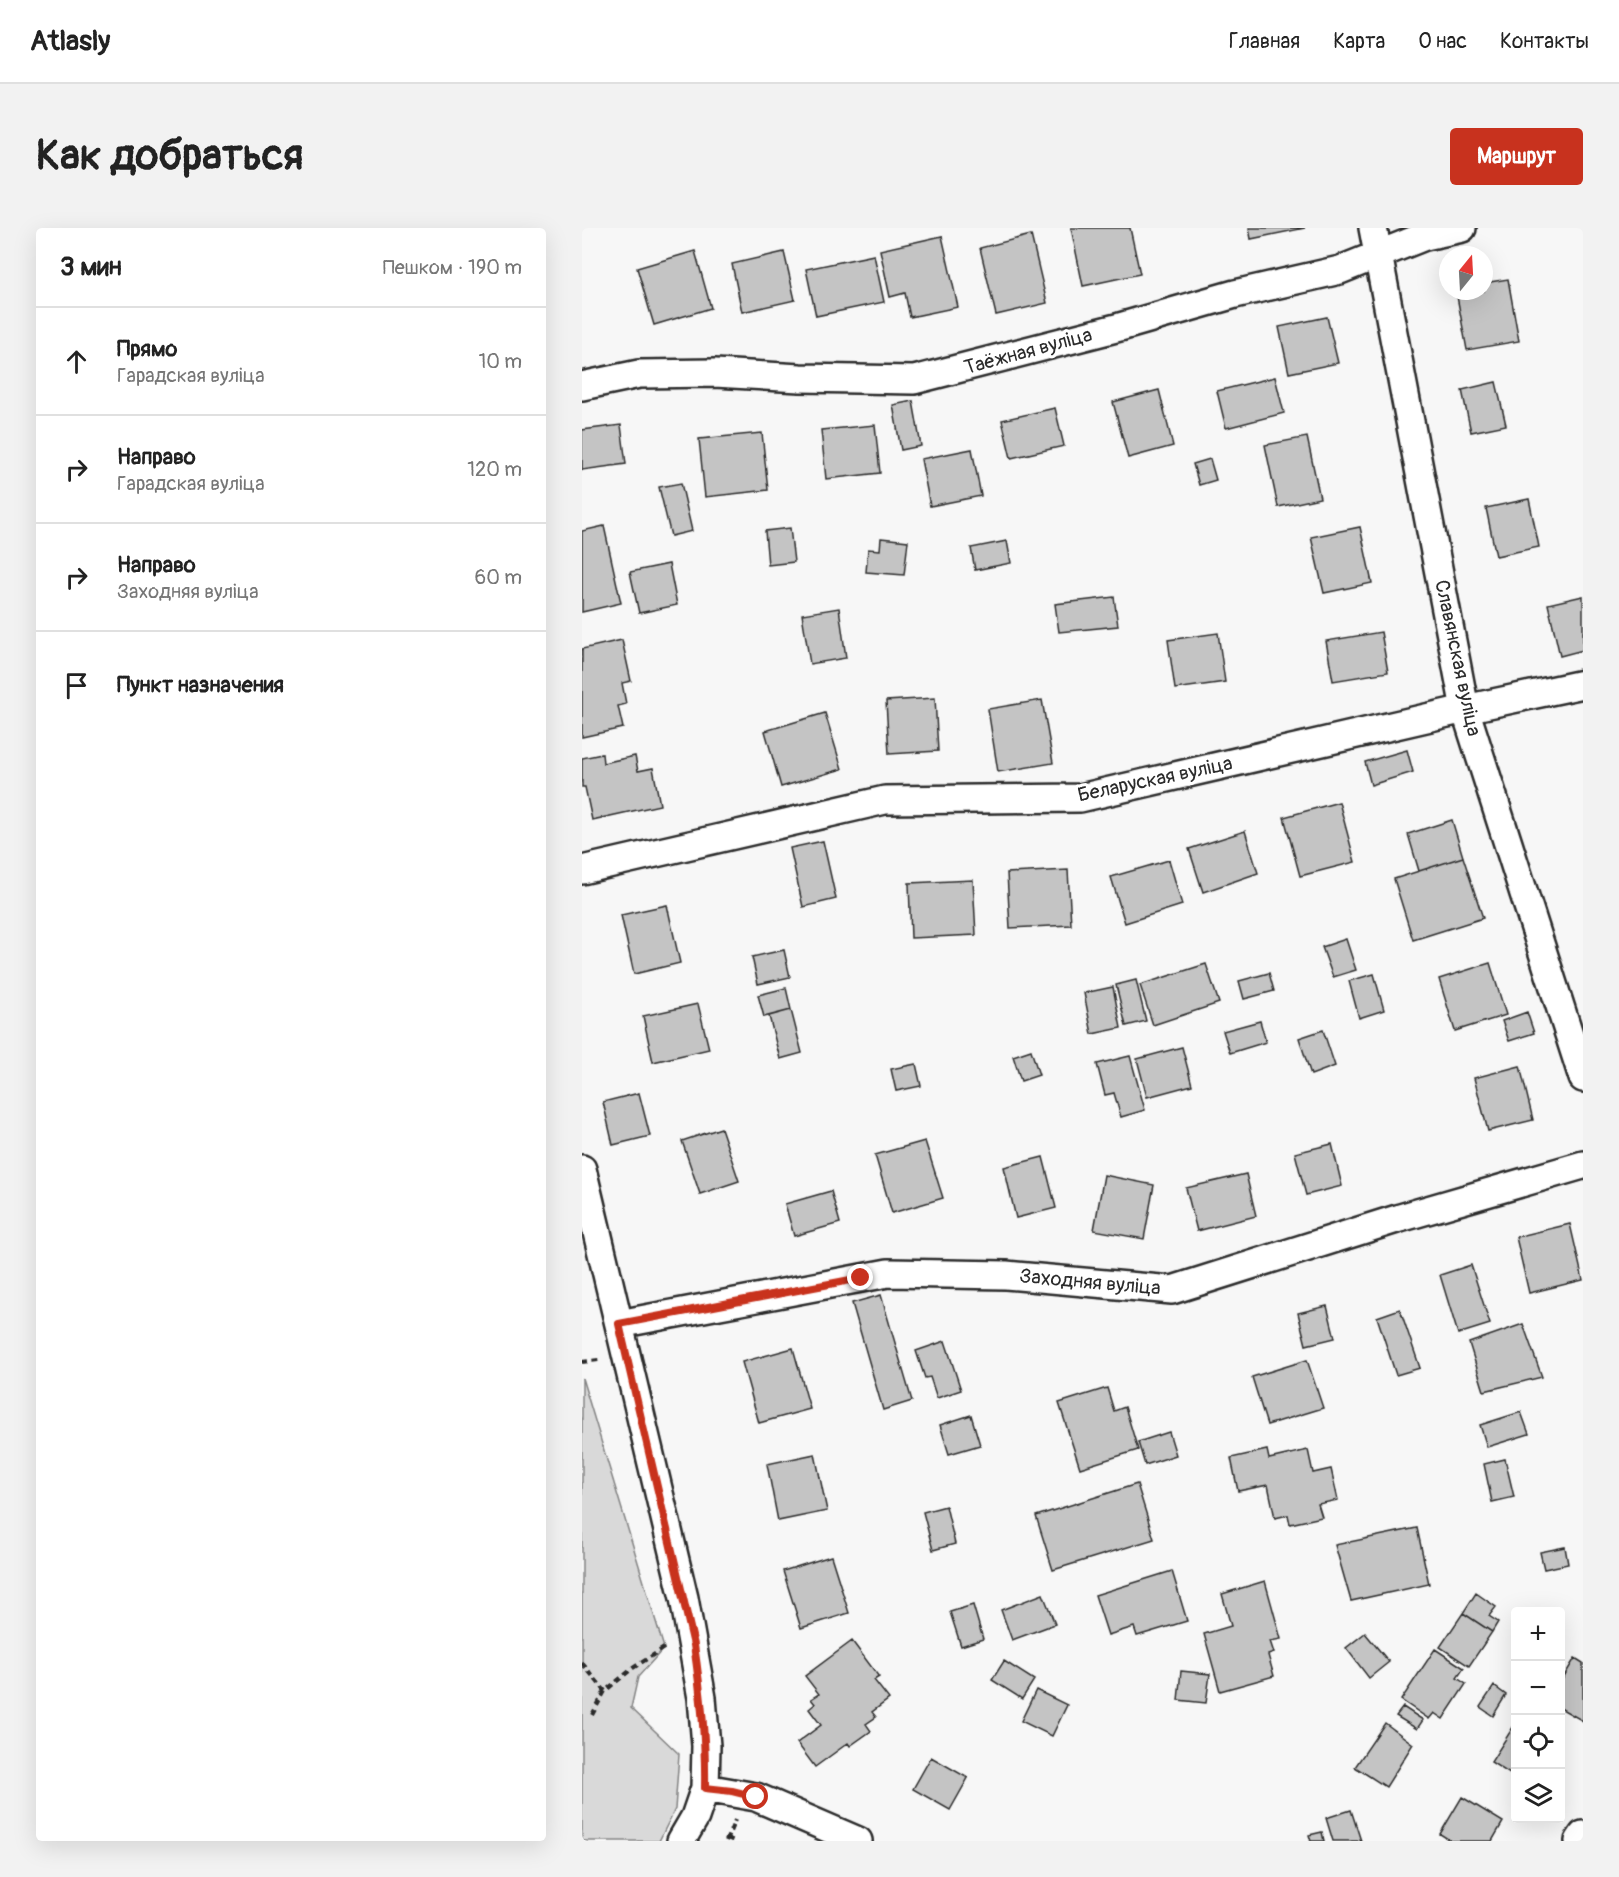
<!DOCTYPE html>
<html lang="ru">
<head>
<meta charset="utf-8">
<style>
  :root { --surface:#fff; --page:#f2f2f2; --text:#222; --muted:#767676; --line:#e0e0e0; --accent:#c8321e }
  body { margin:0; font-family:Pangolin,sans-serif; background:var(--page); color:var(--text) }
  .controls { position:absolute; right:18px; bottom:18px; display:grid; overflow:hidden; border-radius:6px; box-shadow:0 6px 24px #0002 }
  .controls button { width:54px; height:54px; display:grid; place-items:center; padding:0; border:0; border-bottom:2px solid var(--line); background:var(--surface); color:var(--text); font:30px sans-serif }
  .compass { position:absolute; left:857px; top:18px; width:54px; height:54px; border-radius:50%; background:var(--surface); box-shadow:0 6px 24px #0002; rotate:18deg }
  .stop { position:absolute; width:18px; height:18px; margin:-14px; border:4px solid #c8321e; border-radius:50%; background:#fff }
  .stop.end { background:#c8321e; border-color:#fff; box-shadow:0 2px 6px #0008 }
  .list { margin:0; padding:0; list-style:none }
  h2 { display:flex; justify-content:space-between; align-items:center; height:78px; margin:0; padding:0 24px; font-size:26px }
  h2 small { font-size:20px; font-weight:400; color:var(--muted) }
  .list li { display:grid; grid-template-columns:39px 1fr auto; gap:18px; align-items:center; box-sizing:border-box; height:108px; padding:0 24px; border-top:2px solid var(--line) }
  .list b { display:block; font-size:22px; white-space:nowrap }
  .list p { margin:0; font-size:20px; white-space:nowrap; color:var(--muted) }
  .list em { font-size:20px; font-style:normal; color:var(--muted) }
  .icon { flex:none; width:33px; height:33px; fill:none; stroke:currentColor; stroke-width:2; stroke-linecap:round; stroke-linejoin:round }
  .map { position:relative; flex:none; width:1001px; height:1613px; overflow:hidden; border-radius:6px }
  header { display:flex; align-items:center; gap:36px; box-sizing:border-box; height:84px; padding:0 30px; background:var(--surface); border-bottom:2px solid var(--line) }
  header strong { font-size:28px }
  nav { display:flex; gap:33px; margin-inline-start:auto; font-size:21px }
  .intro { display:flex; align-items:center; justify-content:space-between; box-sizing:border-box; height:144px; padding:0 36px }
  h1 { margin:0; font-size:42px }
  .button { padding:15px 27px; border-radius:6px; background:var(--accent); color:#fff; font-size:21px; font-weight:700 }
  main { display:flex; gap:36px; padding:0 36px }
  aside { flex:1; background:var(--surface); border-radius:6px; box-shadow:0 6px 24px #0002 }
  .map>svg:first-child { display:block }
  .green { fill:#d9d9d9; stroke:#828282; stroke-width:1.5 }
  .building { fill:#c4c4c4; stroke:#2b2b2b; stroke-width:1.5 }
  .lines { fill:none; stroke-linecap:round; stroke-linejoin:round }
  .minor-casing { stroke:#2b2b2b; stroke-width:32 }
  .path { stroke:#2b2b2b; stroke-width:4; stroke-dasharray:6 4.5; stroke-linecap:butt }
  .minor { stroke:#fff; stroke-width:27 }
  .route { stroke:#c8321e; stroke-width:8 }
  .labels { text-anchor:middle; dominant-baseline:central; stroke-width:6; stroke-linejoin:round; paint-order:stroke }
  .street-label { font-size:20px; fill:#2b2b2b; stroke:#fff }
</style>
</head>
<body>
<header>
<strong>Atlasly</strong>
<nav><a>Главная</a><a>Карта</a><a>О нас</a><a>Контакты</a></nav>
</header>
<div class="intro"><h1>Как добраться</h1><a class="button">Маршрут</a></div>
<main>
<aside>
<h2>3 мин<small>Пешком · 190 m</small></h2>
<ul class="list">
<li><svg class="icon" aria-label="ahead" viewBox="0 0 24 24"><path d="M12 20V5M6 11l6-6 6 6"/></svg><div><b>Прямо</b><p>Гарадская вуліца</p></div><em>10 m</em></li>
<li><svg class="icon" aria-label="right" viewBox="0 0 24 24"><path d="M7 20v-9h11M14 6l5 5-5 5"/></svg><div><b>Направо</b><p>Гарадская вуліца</p></div><em>120 m</em></li>
<li><svg class="icon" aria-label="right" viewBox="0 0 24 24"><path d="M7 20v-9h11M14 6l5 5-5 5"/></svg><div><b>Направо</b><p>Заходняя вуліца</p></div><em>60 m</em></li>
<li><svg class="icon" aria-label="arrive" viewBox="0 0 24 24"><path d="M6 21V4h12l-3 4 3 4H6"/></svg><div><b>Пункт назначения</b></div></li>
</ul>
</aside>
<div class="map">
<svg width="1001" height="1613" viewBox="0 0 1001 1613">
  <rect width="100%" height="100%" fill="#f7f7f7"/>
  <filter id="ink" filterUnits="userSpaceOnUse"><feTurbulence type="fractalNoise" baseFrequency=".0167" numOctaves="2"/><feDisplacementMap in="SourceGraphic" scale="12" xChannelSelector="R" yChannelSelector="G"/><feConvolveMatrix kernelMatrix="1 2 1 2 8 2 1 2 1" color-interpolation-filters="sRGB"/></filter>
  <g filter="url(#ink)">
    <path class="green" d="M0,1150L82,1420L56,1449L49,1480L97,1526L93,1581L77,1613H0Z"/>
    <path class="building" d="M489,0H548L558,46L501,58Z
      M667,0H723L669,11Z
      M449,7L465,75L414,87L398,20Z
      M360,8L376,79L328,89L323,65L308,69L298,22Z
      M113,23L129,80L72,97L55,40Z
      M202,24L213,72L160,84L150,36Z
      M292,27L302,74L234,88L224,41Z
      M926,51L937,113L885,122L874,63H902V55Z
      M745,89L756,135L707,145L697,99Z
      M693,149L702,185L644,200L635,163Z
      M914,154L924,197L889,204L880,162Z
      M577,162L591,218L546,230L531,174Z
      M331,173L339,218L319,222L311,177Z
      M473,180L482,218L429,230L420,192Z
      M39,197L44,236L0,242V202Z
      M293,197L298,245L244,251L239,202Z
      M180,205L186,262L123,269L117,211Z
      M725,209L738,270L696,279L683,217Z
      M390,221L399,268L348,278L339,231Z
      M628,231L634,252L617,257L611,236Z
      M99,255L110,303L89,308L77,259Z
      M947,271L957,319L914,328L904,280Z
      M22,298L39,375L0,384V303Z
      M778,299L790,355L742,365L729,309Z
      M208,300L212,334L186,337L183,303Z
      M299,310L326,313L322,347L284,344L286,321L298,322Z
      M425,313L429,335L393,342L389,320Z
      M87,336L95,377L57,385L48,344Z
      M1001,368V422L978,428L966,376Z
      M532,369L536,398L477,404L473,376Z
      M257,380L264,430L228,436L220,386Z
      M799,404L806,444L751,453L744,413Z
      M636,405L643,454L593,461L586,412Z
      M40,412L49,453L40,455L44,476L36,478L41,500L0,509V421Z
      M353,470L356,523L307,526L304,473Z
      M460,472L471,535L416,544L406,481Z
      M243,485L260,541L199,559L183,503Z
      M825,522L831,544L789,557L783,534Z
      M20,526L21,535L53,528L56,543L71,540L78,577L10,592L3,559H0V530Z
      M757,574L773,634L718,648L702,589Z
      M870,592L881,629L837,643L826,606Z
      M663,603L676,645L621,664L607,621Z
      M241,613L254,671L221,679L208,620Z
      M881,629L901,690L831,712L812,651Z
      M587,632L600,677L543,695L529,649Z
      M486,642L489,697L428,700L425,645Z
      M391,652L394,707L329,710L327,655Z
      M85,677L98,735L52,746L39,687Z
      M764,711L774,742L751,749L740,719Z
      M202,722L208,749L176,756L170,729Z
      M908,735L924,787L873,803L857,751Z
      M624,736L637,775L571,797L558,757Z
      M687,745L692,763L662,771L657,753Z
      M792,746L802,782L777,790L767,753Z
      M554,752L564,793L544,798L534,757Z
      M531,759L539,800L510,806L502,765Z
      M204,760L209,782L182,789L176,767Z
      M116,776L127,821L71,834L61,788Z
      M209,782L220,825L198,831L187,788Z
      M945,784L952,805L927,813L920,793Z
      M678,793L684,814L648,825L641,803Z
      M741,802L753,838L729,847L717,810Z
      M600,819L610,857L565,869L555,831Z
      M449,822L457,847L439,853L431,828Z
      M548,828L563,882L539,889L532,865L523,867L515,836Z
      M334,836L339,858L314,863L309,841Z
      M938,838L951,892L906,903L892,850Z
      M57,865L68,908L31,917L21,874Z
      M139,900L157,953L118,966L100,913Z
      M343,913L361,970L310,985L293,927Z
      M750,916L760,958L724,967L713,925Z
      M461,929L474,980L434,990L422,939Z
      M664,946L674,988L615,1003L604,960Z
      M522,947L572,957L562,1011L512,1002Z
      M249,963L258,995L212,1008L203,976Z
      M988,996L1001,1052L947,1065L934,1009Z
      M889,1037L908,1096L876,1106L858,1047Z
      M299,1067L330,1173L301,1182L270,1075Z
      M745,1078L753,1110L724,1117L716,1085Z
      M818,1081L838,1140L814,1147L795,1089Z
      M941,1096L960,1149L902,1163L887,1115Z
      M363,1113L379,1162L355,1170L348,1149L343,1150L334,1123Z
      M211,1120L228,1181L177,1195L160,1134Z
      M725,1132L741,1180L685,1197L670,1149Z
      M525,1160L532,1183L543,1179L556,1222L498,1240L477,1175Z
      M939,1184L947,1206L905,1219L898,1197Z
      M389,1187L398,1217L367,1226L358,1197Z
      M587,1204L594,1227L563,1237L556,1214Z
      M685,1222L687,1231L726,1222L731,1245L749,1241L756,1272L736,1276L740,1289L708,1296L706,1287L693,1290L686,1257L656,1263L649,1230Z
      M233,1226L245,1283L196,1293L185,1236Z
      M923,1231L932,1269L910,1274L902,1236Z
      M555,1256L572,1311L471,1342L454,1288Z
      M364,1278L373,1316L351,1322L341,1284Z
      M835,1300L847,1356L769,1373L753,1317Z
      M983,1319L986,1336L962,1341L958,1324Z
      M249,1328L267,1385L219,1400L201,1343Z
      M590,1343L605,1393L555,1408L552,1399L526,1407L513,1367Z
      M683,1353L699,1411L688,1413L692,1425L686,1427L692,1448L638,1463L622,1406L649,1398L640,1366Z
      M894,1365L914,1379L907,1388L916,1394L910,1404L881,1385Z
      M461,1366L473,1396L430,1412L419,1382Z
      M391,1377L401,1411L379,1418L368,1384Z
      M881,1385L910,1404L887,1438L858,1419Z
      M783,1405L807,1434L787,1450L764,1420Z
      M270,1413L297,1449L292,1452L307,1471L290,1484L294,1489L284,1496L289,1503L268,1518L266,1515L233,1539L215,1515L239,1497L227,1481L233,1476L229,1471L237,1466L223,1448Z
      M853,1421L882,1440L875,1450L884,1456L861,1491L852,1485L847,1491L819,1472Z
      M993,1430L1001,1435V1493L978,1480V1455Z
      M422,1433L452,1452L440,1471L410,1452Z
      M599,1443L628,1446L624,1475L596,1472Z
      M912,1458L924,1467L911,1488L898,1479Z
      M454,1462L485,1477L470,1508L439,1493Z
      M821,1479L841,1492L835,1501L814,1488Z
      M803,1495L831,1516L804,1559L773,1539Z
      M933,1496V1544L931,1548L909,1534Z
      M349,1529L386,1550L368,1582L331,1561Z
      M880,1569L921,1594L910,1613H869L858,1606Z
      M769,1582L779,1613H751L744,1590Z
      M740,1604L742,1613H729L727,1607Z"/>
    <g class="lines">
      <defs>
        <path id="minor" d="M791,0L883,481L1001,850
          M0,158L57,146L133,145L218,150L332,152L538,99L653,66L758,42L843,8L880,0
          M0,642L303,572L498,570L883,481L1001,456
          M0,941L102,1370L120,1470L124,1518L123,1560L113,1589L99,1613
          M37,1096L306,1045L424,1047L590,1062L818,990L1001,937
          M123,1560L174,1569L276,1613
          M997,1613L1001,1607"/>
      </defs>
      <use href="#minor" class="minor-casing"/>
      <path class="path" d="M0,1134L17,1132
        M0,1435L23,1463
        M10,1487L23,1463L51,1440L85,1418
        M145,1610L152,1613
        M144,1613L153,1592"/>
      <use href="#minor" class="minor"/>
    </g>
  </g>
  <g class="lines" filter="url(#ink)">
    <path class="route" d="M174,1569L150,1563L123,1560C124,1511 119,1465 112,1417L37,1096L279,1050"/>
  </g>
  <g class="labels">
    <g class="street-label">
      <text transform="translate(446 123) rotate(-15)">Таёжная вуліца</text>
      <text transform="translate(876 430) rotate(78)">Славянская вуліца</text>
      <text transform="translate(573 551) rotate(-12)">Беларуская вуліца</text>
      <text transform="translate(508 1054) rotate(5)">Заходняя вуліца</text>
    </g>
  </g>
</svg>
<div class="controls">
<button>+</button>
<button>−</button>
<button><svg class="icon" aria-label="locate" viewBox="0 0 24 24"><circle cx="12" cy="12" r="6"/><path d="M12 2v4M12 18v4M2 12h4M18 12h4"/></svg></button>
<button><svg class="icon" aria-label="layers" viewBox="0 0 24 24"><path d="M12 4l9 5-9 5-9-5zM3 14l9 5 9-5"/></svg></button>
</div>
<svg class="compass" viewBox="-18 -18 36 36"><path d="M0-13l5 13h-10z" fill="#e53935"/><path d="M0 13l5-13h-10z" fill="#767676"/></svg>
<div class="stop" style="left:174px;top:1569px"></div>
<div class="stop end" style="left:279px;top:1050px"></div>
</div>
</main>
</body>
</html>
